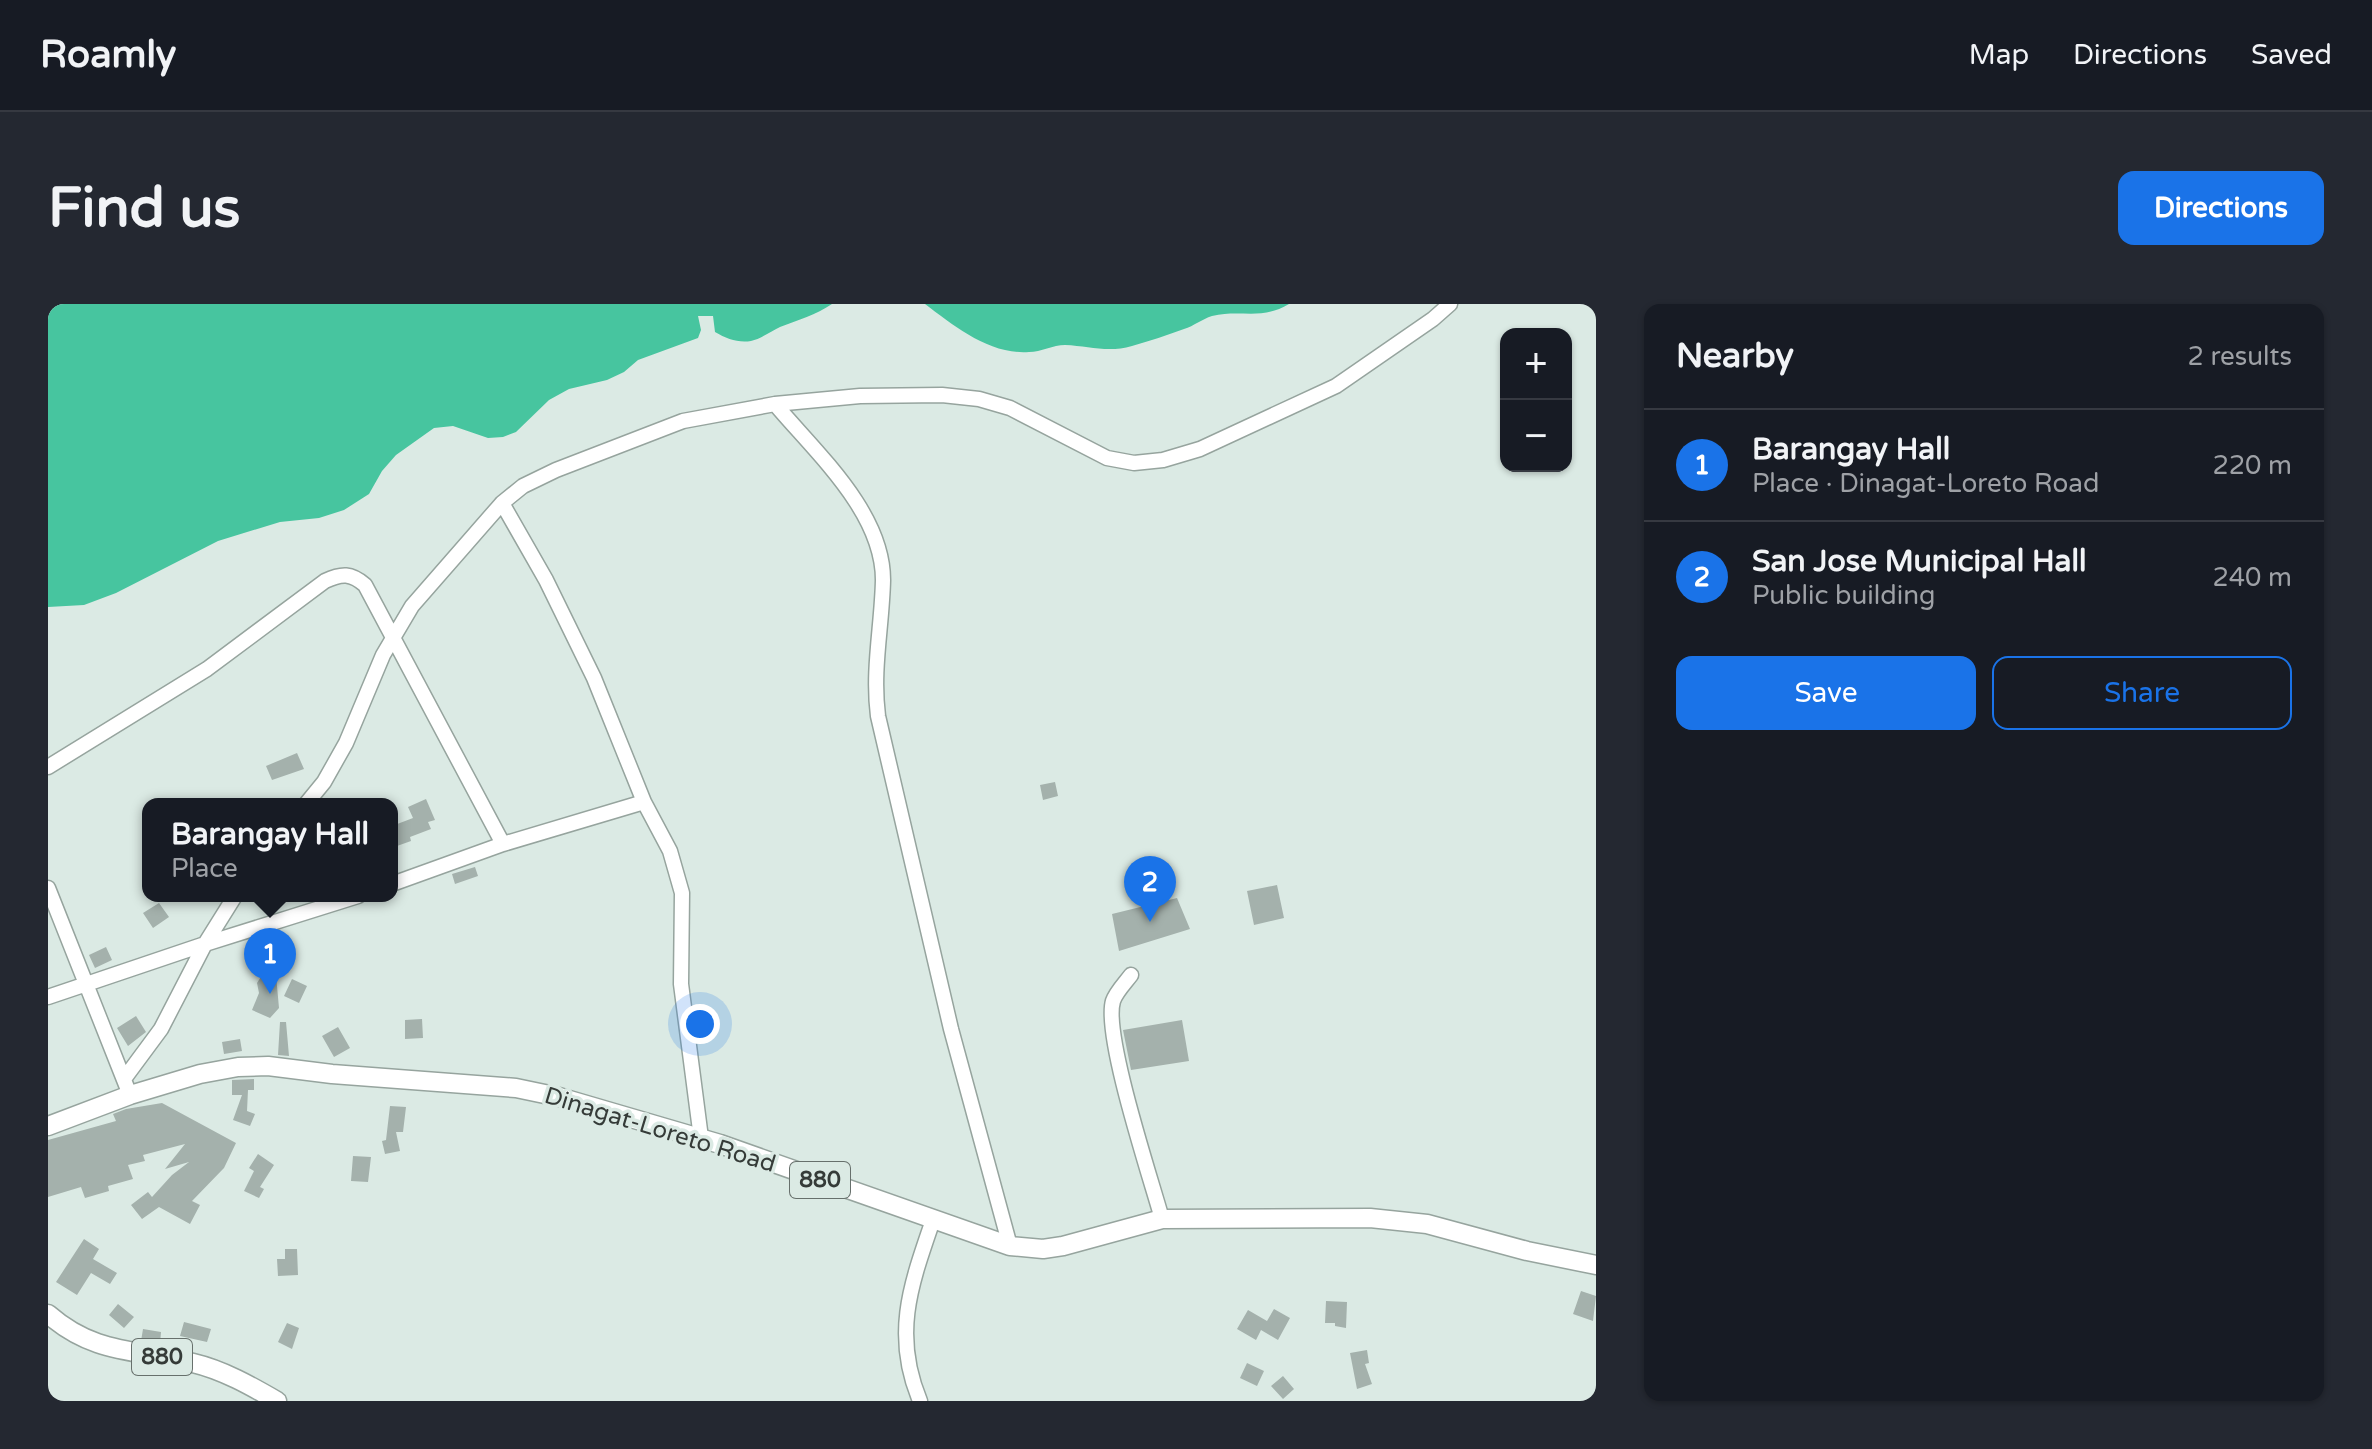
<!DOCTYPE html>
<html lang="en">
<head>
<meta charset="utf-8">
<style>
  :root { --surface:#171b24; --page:#242831; --text:#f1f3f6; --muted:#9ea1a6; --line:#363941; --accent:#1a73e8 }
  body { margin:0; font-family:"Varela Round",sans-serif; background:var(--page); color:var(--text) }
  .controls { position:absolute; right:24px; top:24px; display:grid; overflow:hidden; border-radius:16px; box-shadow:0 2px 6px #0004 }
  .controls button { width:72px; height:72px; display:grid; place-items:center; padding:0; border:0; border-bottom:2px solid var(--line); background:var(--surface); color:var(--text); font:40px sans-serif }
  .you { position:absolute; left:652px; top:720px; width:28px; height:28px; margin:-20px; border:6px solid #fff; border-radius:50%; background:#1a73e8; box-shadow:0 0 0 12px #1a73e833 }
  .badge { display:grid; place-items:center; width:52px; height:52px; border-radius:50%; background:var(--accent); color:#fff; font-size:26px; font-weight:700 }
  .pin { position:absolute; translate:-50% -66px; filter:drop-shadow(0 2px 4px #0008) }
  .pin::after { content:''; position:absolute; top:42px; width:28px; height:24px; background:inherit; clip-path:polygon(0 0,100% 0,50% 100%) }
  .popup { position:absolute; left:94px; top:494px; width:256px; height:104px; box-sizing:border-box; display:grid; place-content:center; border-radius:16px; background:var(--surface); filter:drop-shadow(0 2px 6px #0005); font-size:26px; white-space:nowrap; color:var(--muted) }
  .popup b { font-size:30px; color:var(--text) }
  .popup::after { content:''; position:absolute; left:50%; top:100%; margin-left:-16px; border:16px solid transparent; border-top-color:var(--surface) }
  .list { margin:0; padding:0; list-style:none }
  h2 { display:flex; justify-content:space-between; align-items:center; height:104px; margin:0; padding:0 32px; font-size:34px }
  h2 small { font-size:26px; font-weight:400; color:var(--muted) }
  .list li { display:grid; grid-template-columns:52px 1fr auto; gap:24px; align-items:center; box-sizing:border-box; height:112px; padding:0 32px; border-top:2px solid var(--line) }
  .list b { display:block; font-size:30px; white-space:nowrap }
  .list p { margin:0; font-size:26px; white-space:nowrap; color:var(--muted) }
  .list em { font-size:26px; font-style:normal; color:var(--muted) }
  .actions { display:flex; gap:16px; padding:24px 32px }
  .actions a { flex:1; padding:18px 0; border:2px solid var(--accent); border-radius:16px; text-align:center; font-size:28px; color:var(--accent) }
  .actions .main { background:var(--accent); color:#fff }
  .map { position:relative; flex:none; width:1548px; height:1097px; overflow:hidden; border-radius:16px }
  header { display:flex; align-items:center; gap:48px; box-sizing:border-box; height:112px; padding:0 40px; background:var(--surface); border-bottom:2px solid var(--line) }
  header strong { font-size:38px }
  nav { display:flex; gap:44px; margin-inline-start:auto; font-size:28px }
  .intro { display:flex; align-items:center; justify-content:space-between; box-sizing:border-box; height:192px; padding:0 48px }
  h1 { margin:0; font-size:56px }
  .button { padding:20px 36px; border-radius:16px; background:var(--accent); color:#fff; font-size:28px; font-weight:700 }
  main { display:flex; gap:48px; padding:0 48px }
  aside { flex:1; background:var(--surface); border-radius:16px; box-shadow:0 2px 6px #0004 }
  .map>svg:first-child { display:block }
  .water { fill:#47c59f }
  .building { fill:#a4b1ac }
  .lines { fill:none; stroke-linecap:round; stroke-linejoin:round }
  .minor-casing { stroke:#96a49e; stroke-width:17 }
  .major-casing { stroke:#96a49e; stroke-width:21 }
  .minor { stroke:#fff; stroke-width:14 }
  .major { stroke:#fff; stroke-width:18 }
  .labels { text-anchor:middle; dominant-baseline:central; stroke-width:7; stroke-linejoin:round; paint-order:stroke }
  .shield { fill:#dbeae4; stroke:#67706c; stroke-width:2 }
  .shield-label { font-size:22px; font-weight:bold; fill:#353b38 }
  .street-label { font-size:24px; fill:#353b38; stroke:#dbeae4 }
</style>
</head>
<body>
<header>
<strong>Roamly</strong>
<nav><a>Map</a><a>Directions</a><a>Saved</a></nav>
</header>
<div class="intro"><h1>Find us</h1><a class="button">Directions</a></div>
<main>
<div class="map">
<svg width="1548" height="1097" viewBox="0 0 1548 1097">
  <rect width="100%" height="100%" fill="#dbeae4"/>
  <path class="water" d="M0,0H784C768,11 750,16 732,23C723,27 713,35 703,37C690,39 679,35 667,28L665,12H650L653,26L650,34L590,56L576,68L559,76L521,85L501,96L468,128L455,133L440,134L405,122L386,124L348,151L334,167L321,190L296,206L271,214L232,218L170,237L68,289L36,301L0,303Z
    M877,0H1241C1212,17 1194,5 1164,12C1154,15 1146,22 1136,25C1119,31 1102,37 1084,42C1060,49 1041,42 1017,41C1005,41 993,48 981,48C942,51 906,22 877,0Z"/>
  <path class="building" d="M249,449L256,465L224,476L218,462Z
    M1007,478L1010,492L995,496L992,481Z
    M378,495L387,516L380,518L383,525L362,533L363,537L349,542L344,522L365,514L360,503Z
    M427,563L430,572L407,580L404,570Z
    M1229,581L1236,614L1206,621L1199,587Z
    M1129,594L1142,625L1071,647L1064,610Z
    M111,599L121,613L105,624L95,609Z
    M58,643L64,656L47,664L41,651Z
    M218,665L228,671L231,704L222,714L204,706L211,689L209,679Z
    M244,675L259,682L251,699L236,692Z
    M88,712L98,728L80,742L69,724Z
    M374,715L375,734L357,735V716Z
    M1134,716L1141,757L1083,766L1075,726Z
    M232,718H238L241,752L230,751Z
    M290,723L302,744L286,753L274,732Z
    M192,735L194,747L176,750L174,738Z
    M206,775V786H200L199,807L207,810L202,822L185,816L194,791H184V776Z
    M114,799L188,839L176,864L144,897L152,901L142,920L111,903L94,915L83,901L100,888L104,893L124,871L141,858L117,865L137,840L95,851L97,857L80,861L85,875L60,882L61,887L37,894L33,883L0,893V836L68,817L65,810L78,805Z
    M342,802L358,803L355,828H348L352,847L337,850L334,837L338,836Z
    M210,850L226,861L212,883L216,885L211,894L196,887L206,867L201,864Z
    M305,852L323,853L320,878L303,877Z
    M36,935L51,945L45,955L69,969L62,980L43,969L29,991L8,978Z
    M237,945H249L250,971L230,972L229,955H237Z
    M1533,987L1548,992L1545,1017L1525,1010Z
    M1278,997L1299,998L1298,1024L1287,1022V1019H1277Z
    M70,1000L86,1013L76,1024L61,1011Z
    M1226,1005L1242,1014L1230,1036L1213,1026L1208,1036L1189,1025L1200,1006L1219,1017Z
    M136,1018L163,1025L159,1038L132,1032Z
    M239,1019L251,1024L244,1045L230,1038Z
    M95,1025L113,1028L112,1040L93,1037Z
    M1319,1046L1321,1059L1317,1060L1324,1080L1309,1085L1302,1049Z
    M1199,1059L1216,1067L1209,1082L1192,1074Z
    M1235,1072L1246,1085L1235,1095L1223,1082Z"/>
  <g class="lines">
    <defs>
      <path id="minor" d="M727,100C768,149 835,208 835,276C834,322 824,366 830,412L903,725L962,942
        M0,463L159,365L277,277C294,269 303,269 317,281L455,540L596,498L546,374L498,276L454,199
        M596,498L622,547L634,589L633,680L653,834
        M258,500L276,478L298,439L335,351L364,302L454,199L475,182L508,166L635,117L727,100L812,92L894,91L931,95L962,104L1059,154L1086,159L1115,156L1152,145L1288,82L1385,15L1402,0
        M344,580L455,540
        M0,584L82,791
        M1083,671C1077,679 1068,688 1065,697C1055,731 1103,875 1114,915
        M0,693L157,640L310,592
        M76,775L113,725L157,640L187,592
        M872,1097C844,1030 863,980 885,916"/>
      <path id="major" d="M0,822L82,791L152,770L190,763L220,762L284,770L468,784L511,793L672,840L962,942L995,945L1015,942L1114,915L1322,914L1379,920L1479,947L1548,961
        M0,1010C47,1051 88,1045 145,1059C175,1066 203,1082 229,1097"/>
    </defs>
    <use href="#minor" class="minor-casing"/>
    <use href="#major" class="major-casing"/>
    <use href="#minor" class="minor"/>
    <use href="#major" class="major"/>
  </g>
  <g class="labels">
    <g class="shield">
      <rect x="742" y="858" width="60" height="36" rx="6"/>
      <rect x="84" y="1035" width="60" height="36" rx="6"/>
    </g>
    <g class="shield-label">
      <text x="772" y="876">880</text>
      <text x="114" y="1053">880</text>
    </g>
    <g class="street-label">
      <text transform="translate(612 826) rotate(17)">Dinagat-Loreto Road</text>
    </g>
  </g>
</svg>
<div class="controls">
<button>+</button>
<button>−</button>
</div>
<div class="you"></div>
<div class="pin badge" style="left:222px;top:690px">1</div>
<div class="popup"><b>Barangay Hall</b>Place</div>
<div class="pin badge" style="left:1102px;top:618px">2</div>
</div>
<aside>
<h2>Nearby<small>2 results</small></h2>
<ul class="list">
<li><span class="badge">1</span><div><b>Barangay Hall</b><p>Place · Dinagat-Loreto Road</p></div><em>220 m</em></li>
<li><span class="badge">2</span><div><b>San Jose Municipal Hall</b><p>Public building</p></div><em>240 m</em></li>
</ul>
<div class="actions"><a class="main">Save</a><a>Share</a></div>
</aside>
</main>
</body>
</html>
